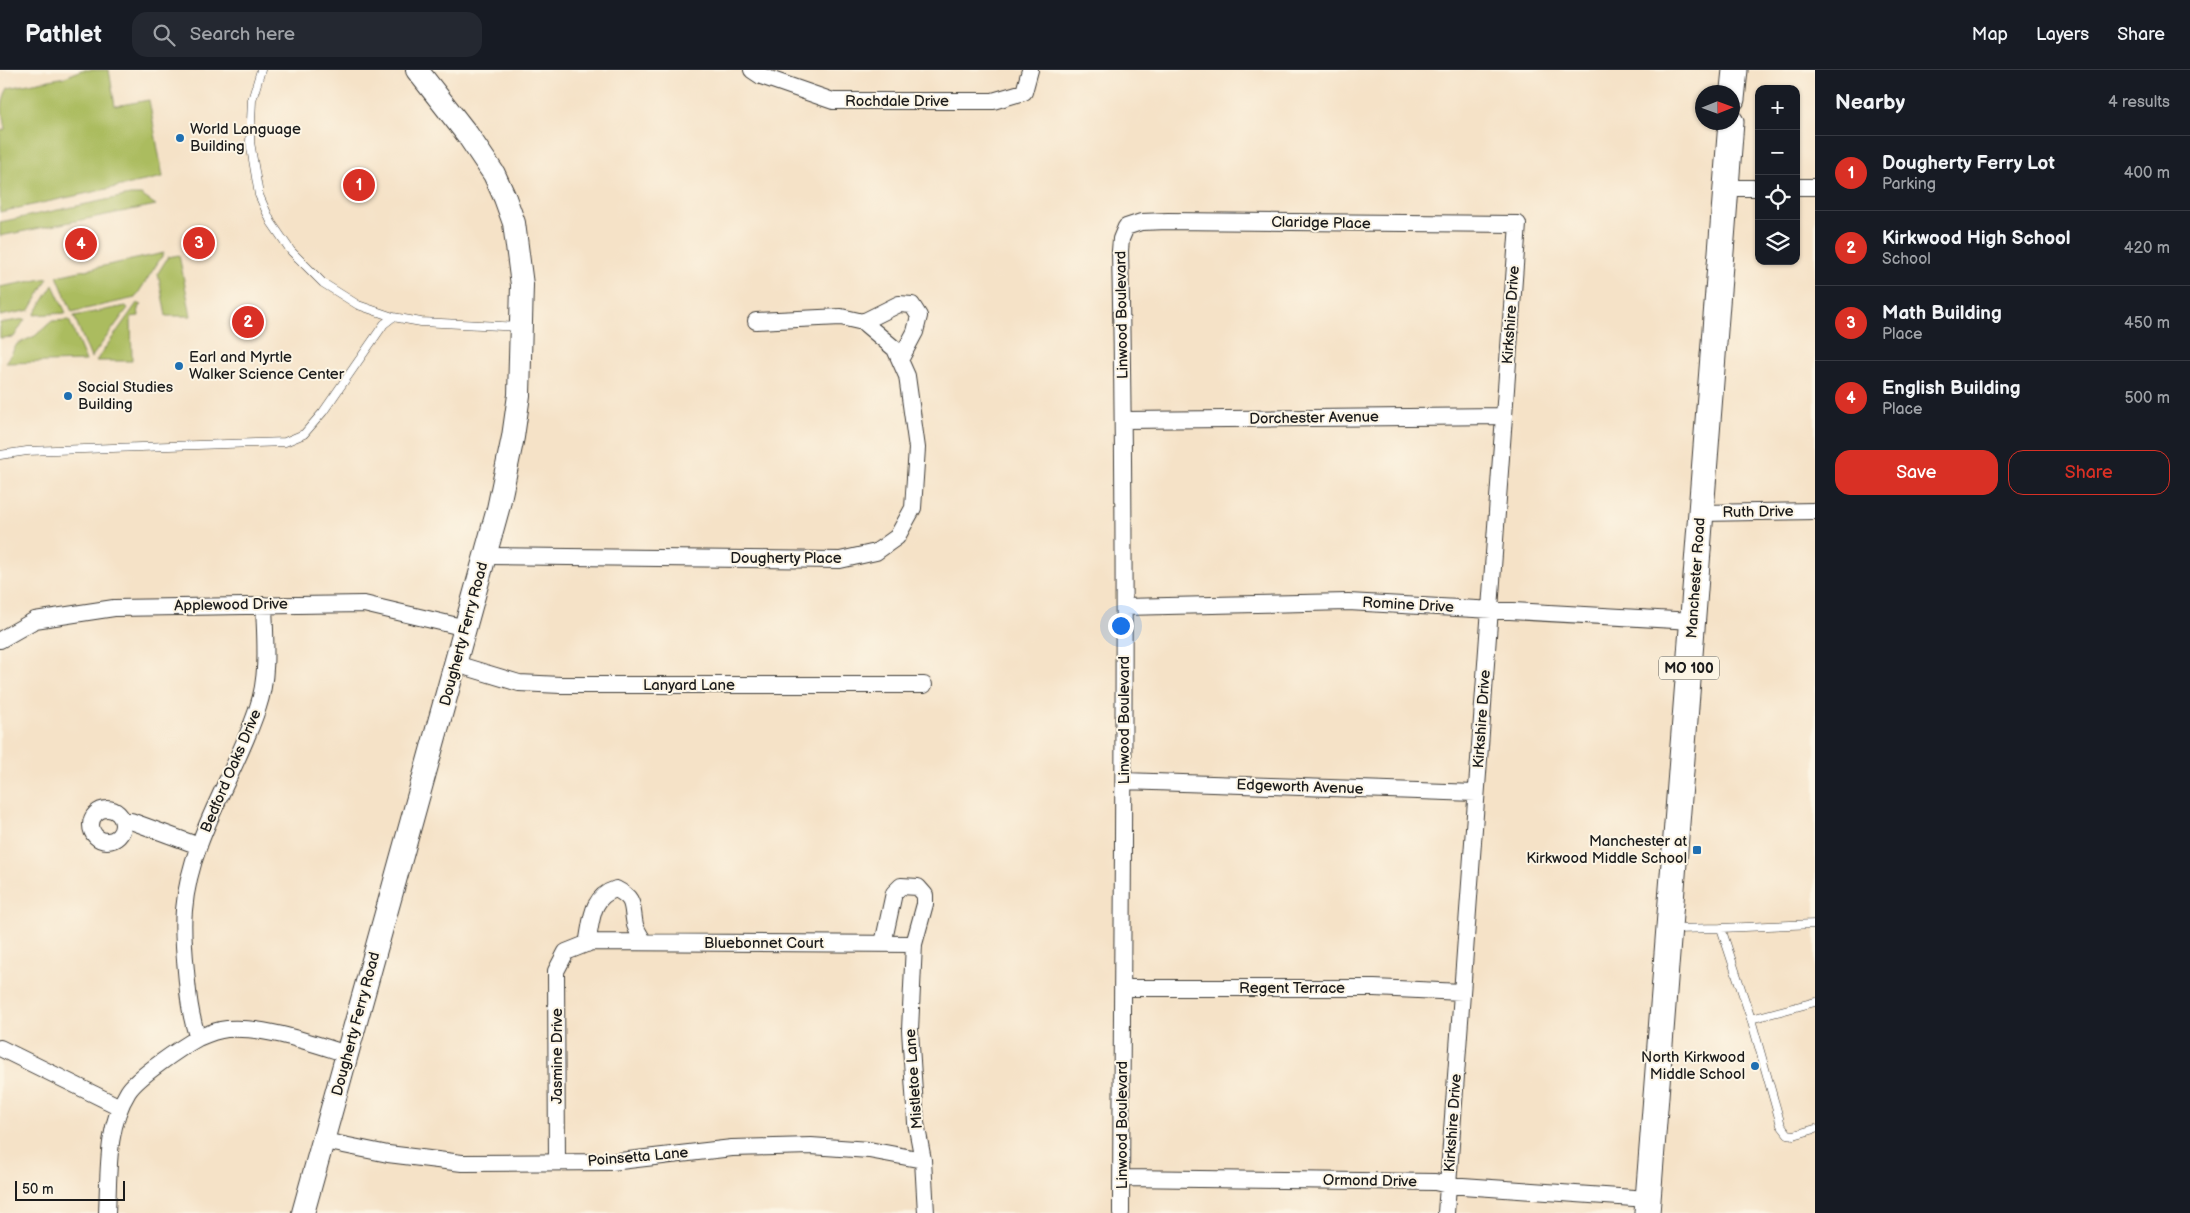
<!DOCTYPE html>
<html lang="en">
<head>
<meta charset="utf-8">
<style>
  :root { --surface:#171b24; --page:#242831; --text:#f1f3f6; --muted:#9ea1a6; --line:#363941; --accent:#d93025 }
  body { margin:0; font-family:"Balsamiq Sans",sans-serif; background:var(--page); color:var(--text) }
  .controls { position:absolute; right:15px; top:15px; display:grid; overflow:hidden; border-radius:10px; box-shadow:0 1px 4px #0004 }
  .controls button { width:45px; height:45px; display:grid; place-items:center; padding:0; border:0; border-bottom:1px solid var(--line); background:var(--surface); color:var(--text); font:25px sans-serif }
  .compass { position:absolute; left:1695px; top:15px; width:45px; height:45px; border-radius:50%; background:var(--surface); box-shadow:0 1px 4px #0004; rotate:89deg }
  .scale { position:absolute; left:15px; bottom:12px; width:110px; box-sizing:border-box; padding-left:5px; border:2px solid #1c1c1c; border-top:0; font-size:14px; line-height:18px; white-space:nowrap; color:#1c1c1c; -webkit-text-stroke:4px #fcf5e5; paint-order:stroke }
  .you { position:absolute; left:1120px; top:555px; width:18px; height:18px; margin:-12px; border:4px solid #fff; border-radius:50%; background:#1a73e8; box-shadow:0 0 0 8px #1a73e833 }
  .badge { display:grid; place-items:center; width:32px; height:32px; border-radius:50%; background:var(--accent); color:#fff; font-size:16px; font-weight:700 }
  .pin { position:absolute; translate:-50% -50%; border:2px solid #fff; box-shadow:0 1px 5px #0006 }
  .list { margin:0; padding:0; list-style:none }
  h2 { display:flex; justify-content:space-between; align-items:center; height:65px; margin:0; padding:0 20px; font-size:21px }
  h2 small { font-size:16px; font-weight:400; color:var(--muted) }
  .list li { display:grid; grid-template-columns:32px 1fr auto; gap:15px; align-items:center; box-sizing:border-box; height:75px; padding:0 20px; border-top:1px solid var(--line) }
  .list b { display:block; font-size:19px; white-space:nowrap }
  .list p { margin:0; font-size:16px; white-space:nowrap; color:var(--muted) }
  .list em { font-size:16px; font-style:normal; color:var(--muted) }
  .actions { display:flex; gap:10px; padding:15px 20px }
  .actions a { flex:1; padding:11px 0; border:1px solid var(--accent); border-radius:15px; text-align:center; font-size:18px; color:var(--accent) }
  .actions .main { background:var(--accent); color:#fff }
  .icon { flex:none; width:28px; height:28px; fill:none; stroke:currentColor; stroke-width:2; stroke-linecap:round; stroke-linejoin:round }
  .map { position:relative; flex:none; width:1815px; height:1143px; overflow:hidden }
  header { display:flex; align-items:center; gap:30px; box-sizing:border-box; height:70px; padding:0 25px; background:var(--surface); border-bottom:1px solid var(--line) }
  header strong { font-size:24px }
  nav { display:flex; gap:28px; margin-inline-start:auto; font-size:18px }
  .search { width:350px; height:45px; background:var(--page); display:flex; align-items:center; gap:12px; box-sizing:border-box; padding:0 18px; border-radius:15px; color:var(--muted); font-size:19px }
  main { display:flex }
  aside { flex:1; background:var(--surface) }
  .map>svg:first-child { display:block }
  .green { fill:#abbc5f; stroke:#646c3e }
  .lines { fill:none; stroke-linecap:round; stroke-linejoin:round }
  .service-casing { stroke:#3d3a36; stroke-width:9 }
  .minor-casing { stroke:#3d3a36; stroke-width:18 }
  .secondary-casing { stroke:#3d3a36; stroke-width:24 }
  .primary-casing { stroke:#3d3a36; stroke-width:27 }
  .service { stroke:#fff; stroke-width:8 }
  .minor { stroke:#fff; stroke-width:16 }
  .secondary { stroke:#fff; stroke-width:22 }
  .primary { stroke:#fff; stroke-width:25 }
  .poi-dot { fill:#1f6fb2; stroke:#fcf5e5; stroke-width:2 }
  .labels { text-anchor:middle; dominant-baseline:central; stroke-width:4; stroke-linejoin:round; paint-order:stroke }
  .shield { fill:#fcf5e5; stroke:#5f5d58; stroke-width:1 }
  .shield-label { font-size:14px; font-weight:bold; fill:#1c1c1c }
  .street-label { font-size:15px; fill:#1c1c1c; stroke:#fcf5e5 }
  .poi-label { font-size:15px; fill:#1c1c1c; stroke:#fcf5e5; text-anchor:start }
</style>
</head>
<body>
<header>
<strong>Pathlet</strong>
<div class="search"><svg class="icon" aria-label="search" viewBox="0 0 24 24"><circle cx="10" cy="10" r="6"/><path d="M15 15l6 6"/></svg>Search here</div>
<nav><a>Map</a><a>Layers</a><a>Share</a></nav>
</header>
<main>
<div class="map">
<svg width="1815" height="1143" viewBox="0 0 1815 1143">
  <rect width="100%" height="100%" fill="#fcf5e5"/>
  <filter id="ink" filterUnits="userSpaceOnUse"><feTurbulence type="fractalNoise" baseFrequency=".02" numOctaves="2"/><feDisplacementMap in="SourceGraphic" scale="10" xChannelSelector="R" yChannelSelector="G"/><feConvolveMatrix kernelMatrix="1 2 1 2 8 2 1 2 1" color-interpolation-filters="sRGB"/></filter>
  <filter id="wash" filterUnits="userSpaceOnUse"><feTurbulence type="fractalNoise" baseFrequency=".0096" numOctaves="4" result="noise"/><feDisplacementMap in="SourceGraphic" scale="20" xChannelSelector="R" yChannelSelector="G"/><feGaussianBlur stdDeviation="1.12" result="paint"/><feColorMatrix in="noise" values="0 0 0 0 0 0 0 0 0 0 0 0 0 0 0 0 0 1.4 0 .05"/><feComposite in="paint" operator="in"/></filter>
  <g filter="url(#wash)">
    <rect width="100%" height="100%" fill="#f5e2c7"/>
    <path class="green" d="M82,0H109L115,36L149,30L163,107L0,142V61L5,59C2,43 0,32 8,18L65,7Z
      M130,125H141L156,135L0,166V152Z
      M164,183L135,228L72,242L57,206Z
      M179,185L191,246H166L158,203L168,187Z
      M48,208L30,240L0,246V217Z
      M53,215L66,243L34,245Z
      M137,233L142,235L138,237L139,246L131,247L132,291H96Z
      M126,236L128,238L91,288L74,246Z
      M25,249L14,267L0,268V253Z
      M69,250L86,291L6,293L17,274L35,266L52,251Z"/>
  </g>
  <g filter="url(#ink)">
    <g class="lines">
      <defs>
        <path id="service" d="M261,0L252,30L250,72L259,125L271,152L291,181L323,213L358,235L393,247L421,252L520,257
          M0,385L27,381L285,372L304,364L323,342L384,254L393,247
          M1721,858L1815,854
          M1673,859L1721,858L1751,949L1781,1055L1788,1064L1794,1065L1815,1059
          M1751,949L1815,932"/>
        <path id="minor" d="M752,0L761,6L833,31H993L1024,22L1030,0
          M1796,117H1815
          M1726,118H1759
          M863,252L899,234L912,235L919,246L915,262L900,290
          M1124,350L1504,346
          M1701,443L1815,441
          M485,486L840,490L876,482L897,467L913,438L917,378L907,306L895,279L863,252L841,247L756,251
          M1124,537L1348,532L1693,551
          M0,570L35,550L114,538L364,534L466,558
          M456,594L519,613L561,615H924
          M1124,711L1476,723
          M91 755a16 16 0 1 1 32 0a16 16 0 1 1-32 0Z
          M123,752L131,751L199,776
          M587,874C592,851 590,827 616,819C636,829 631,836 635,855C637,861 641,867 644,872
          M883,874L894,823L901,816L918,817L925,825V834L914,874L910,960L916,1053L923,1090L926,1143
          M1122,918H1374L1462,922
          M198,968C207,964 217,960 227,959C264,956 312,973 347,984
          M0,978L120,1037
          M324,1071L388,1084L462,1093L611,1092L732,1078L811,1076L869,1080L923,1090
          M557,1092L556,901L566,882L591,872L914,874
          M1122,1108L1435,1112L1448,1115L1648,1129
          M107,1143C109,1103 106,1057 128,1022C137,1007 182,977 198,968C190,946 188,924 186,901C184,880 182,860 184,840C190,767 236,705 258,637C269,605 265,568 264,535
          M1121,1143C1122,822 1127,502 1120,181L1121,169L1126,157L1141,152L1168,151L1518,154L1446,1143"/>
        <path id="secondary" d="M303,1143L498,439L513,367L519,325L522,215L514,153L505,128L494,104L467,64L417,0"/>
        <path id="primary" d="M1732,29L1735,0
          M1647,1143L1731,52"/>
      </defs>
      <use href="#service" class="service-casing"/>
      <use href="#minor" class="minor-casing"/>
      <use href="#secondary" class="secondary-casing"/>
      <use href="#primary" class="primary-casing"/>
      <use href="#service" class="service"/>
      <use href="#minor" class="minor"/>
      <use href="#secondary" class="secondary"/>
      <use href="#primary" class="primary"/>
    </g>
  </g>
  <g class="poi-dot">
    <circle cx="180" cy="68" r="5"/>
    <circle cx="179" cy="296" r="5"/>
    <circle cx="68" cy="326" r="5"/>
    <rect x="1692" y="775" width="10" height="10" rx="2.5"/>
    <circle cx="1755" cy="996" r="5"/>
  </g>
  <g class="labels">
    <rect class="shield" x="1659" y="586.5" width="60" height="23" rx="4"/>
    <g class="shield-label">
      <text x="1689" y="598">MO 100</text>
    </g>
    <g class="street-label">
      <text x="897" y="31">Rochdale Drive</text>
      <text transform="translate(1321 153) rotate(1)">Claridge Place</text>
      <text transform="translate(1122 245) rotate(-91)">Linwood Boulevard</text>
      <text transform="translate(1511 245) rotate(-86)">Kirkshire Drive</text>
      <text transform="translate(1314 348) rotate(-1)">Dorchester Avenue</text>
      <text transform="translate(1758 442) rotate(-1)">Ruth Drive</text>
      <text x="786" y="488">Dougherty Place</text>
      <text transform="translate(1696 508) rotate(-86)">Manchester Road</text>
      <text transform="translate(231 535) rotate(-1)">Applewood Drive</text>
      <text transform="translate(1408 535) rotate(3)">Romine Drive</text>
      <text transform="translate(464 564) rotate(-75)">Dougherty Ferry Road</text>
      <text x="689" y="615">Lanyard Lane</text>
      <text transform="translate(1482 649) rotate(-86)">Kirkshire Drive</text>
      <text transform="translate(1124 650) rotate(-90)">Linwood Boulevard</text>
      <text transform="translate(231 701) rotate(-67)">Bedford Oaks Drive</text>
      <text transform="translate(1300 717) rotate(2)">Edgeworth Avenue</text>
      <text x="764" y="873">Bluebonnet Court</text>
      <text x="1292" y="918">Regent Terrace</text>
      <text transform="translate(356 954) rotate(-75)">Dougherty Ferry Road</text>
      <text transform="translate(557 986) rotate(-90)">Jasmine Drive</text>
      <text transform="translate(914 1009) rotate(-94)">Mistletoe Lane</text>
      <text transform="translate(1453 1053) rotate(-86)">Kirkshire Drive</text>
      <text transform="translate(1122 1055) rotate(-90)">Linwood Boulevard</text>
      <text transform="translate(638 1087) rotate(-5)">Poinsetta Lane</text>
      <text transform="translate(1370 1111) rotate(1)">Ormond Drive</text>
    </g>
    <g class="poi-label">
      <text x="190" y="59">World Language<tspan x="190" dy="17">Building</tspan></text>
      <text x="189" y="287">Earl and Myrtle<tspan x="189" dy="17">Walker Science Center</tspan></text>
      <text x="78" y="317">Social Studies<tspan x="78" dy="17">Building</tspan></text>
      <text x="1687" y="771" text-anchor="end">Manchester at<tspan x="1687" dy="17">Kirkwood Middle School</tspan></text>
      <text x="1745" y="987" text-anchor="end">North Kirkwood<tspan x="1745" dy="17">Middle School</tspan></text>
    </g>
  </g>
</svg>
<div class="controls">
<button>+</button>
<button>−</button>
<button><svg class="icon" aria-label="locate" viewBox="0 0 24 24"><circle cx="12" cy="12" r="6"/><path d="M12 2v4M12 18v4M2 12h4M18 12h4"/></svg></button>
<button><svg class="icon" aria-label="layers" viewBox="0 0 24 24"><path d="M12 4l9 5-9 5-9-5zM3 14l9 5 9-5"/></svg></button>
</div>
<svg class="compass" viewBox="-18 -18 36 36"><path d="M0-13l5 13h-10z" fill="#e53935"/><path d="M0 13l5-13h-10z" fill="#9ea1a6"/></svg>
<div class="scale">50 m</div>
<div class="you"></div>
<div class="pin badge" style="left:359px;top:115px">1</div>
<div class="pin badge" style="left:248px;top:252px">2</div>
<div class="pin badge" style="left:199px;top:173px">3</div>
<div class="pin badge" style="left:81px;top:174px">4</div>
</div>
<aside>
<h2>Nearby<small>4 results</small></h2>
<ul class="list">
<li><span class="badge">1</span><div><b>Dougherty Ferry Lot</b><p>Parking</p></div><em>400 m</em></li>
<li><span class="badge">2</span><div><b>Kirkwood High School</b><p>School</p></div><em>420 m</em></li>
<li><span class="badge">3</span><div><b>Math Building</b><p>Place</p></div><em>450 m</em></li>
<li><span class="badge">4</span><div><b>English Building</b><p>Place</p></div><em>500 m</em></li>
</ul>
<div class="actions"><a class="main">Save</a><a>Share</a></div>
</aside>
</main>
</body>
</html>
